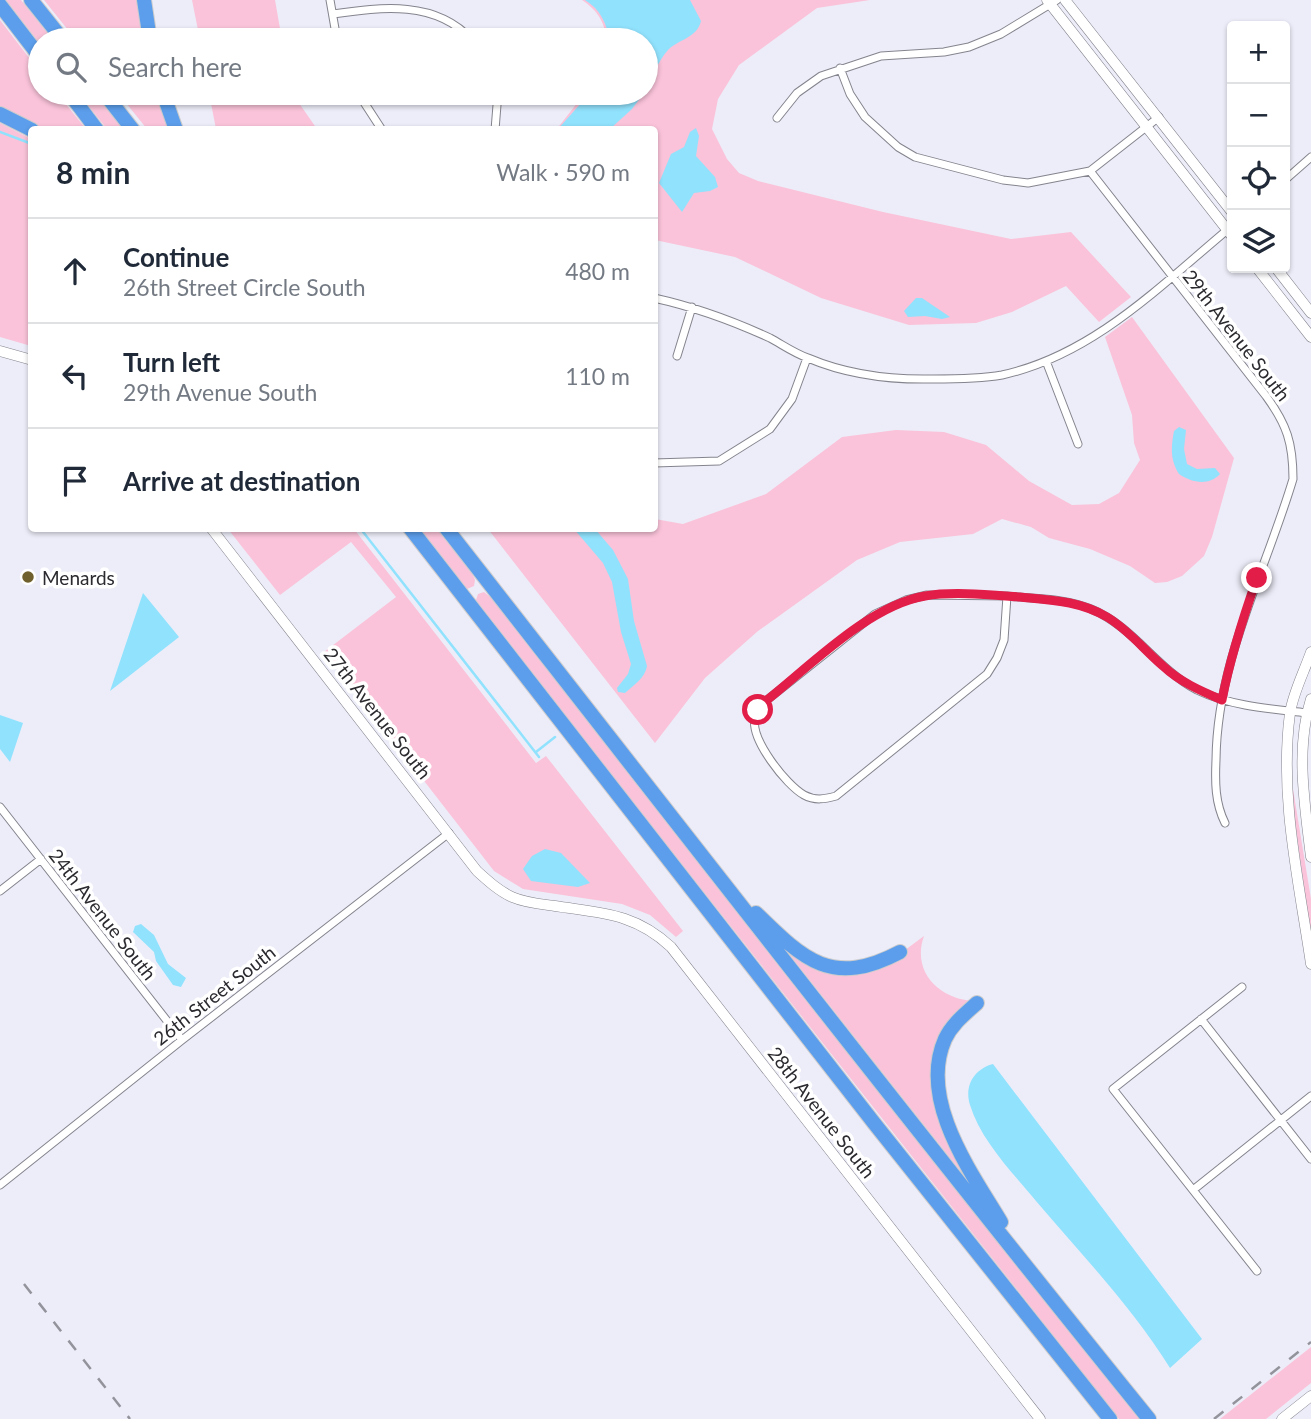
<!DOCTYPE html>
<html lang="en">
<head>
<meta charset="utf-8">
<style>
  :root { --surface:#fff; --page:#f6f6f7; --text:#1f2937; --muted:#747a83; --line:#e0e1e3 }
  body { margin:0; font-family:Lato,sans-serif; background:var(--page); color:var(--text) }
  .controls { position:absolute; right:21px; top:21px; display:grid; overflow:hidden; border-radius:7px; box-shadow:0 2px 5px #0004 }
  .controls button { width:63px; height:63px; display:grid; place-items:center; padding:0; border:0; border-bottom:2px solid var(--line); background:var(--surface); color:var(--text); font:35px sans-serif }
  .stop { position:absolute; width:21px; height:21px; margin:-16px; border:5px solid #e11d48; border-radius:50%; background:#fff }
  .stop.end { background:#e11d48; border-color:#fff; box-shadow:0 2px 7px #0008 }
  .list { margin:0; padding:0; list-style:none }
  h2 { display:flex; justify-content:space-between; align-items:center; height:91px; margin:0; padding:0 28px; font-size:30px }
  h2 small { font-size:23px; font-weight:400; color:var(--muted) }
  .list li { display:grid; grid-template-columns:46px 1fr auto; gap:21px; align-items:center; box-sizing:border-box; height:105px; padding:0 28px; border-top:2px solid var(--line) }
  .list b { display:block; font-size:26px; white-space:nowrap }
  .list p { margin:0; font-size:23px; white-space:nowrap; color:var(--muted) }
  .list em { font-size:23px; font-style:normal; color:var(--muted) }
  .icon { flex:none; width:38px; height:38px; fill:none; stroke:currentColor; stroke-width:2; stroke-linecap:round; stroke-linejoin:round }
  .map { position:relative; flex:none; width:1311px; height:1419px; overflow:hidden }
  .search { position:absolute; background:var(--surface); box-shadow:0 2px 5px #0004; left:28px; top:28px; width:630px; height:77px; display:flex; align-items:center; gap:18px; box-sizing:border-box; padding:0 24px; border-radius:38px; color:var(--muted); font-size:26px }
  .panel { position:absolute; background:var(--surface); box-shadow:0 2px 5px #0004; left:28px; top:126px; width:630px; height:406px; border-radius:7px }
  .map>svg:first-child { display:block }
  .green { fill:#fac3d9 }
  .water { fill:#91e2fd }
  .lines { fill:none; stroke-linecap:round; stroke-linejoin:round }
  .stream { stroke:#91e2fd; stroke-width:2.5 }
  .minor-casing { stroke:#84848e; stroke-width:9 }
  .tertiary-casing { stroke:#84848e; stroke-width:11 }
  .motorway-casing { stroke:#cccccd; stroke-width:16 }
  .minor { stroke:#fff; stroke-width:7 }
  .tertiary { stroke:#fff; stroke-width:10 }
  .motorway { stroke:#5c9eeb; stroke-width:14 }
  .rail { stroke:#93939c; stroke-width:2.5; stroke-dasharray:12 12; stroke-linecap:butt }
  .route { stroke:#e11d48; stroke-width:9 }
  .poi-dot { fill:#70602e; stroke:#fff; stroke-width:2.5 }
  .labels { text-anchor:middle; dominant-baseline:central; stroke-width:7; stroke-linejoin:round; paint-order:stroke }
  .street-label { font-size:19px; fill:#2a2a2f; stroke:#fff }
  .poi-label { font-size:19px; fill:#2a2a2f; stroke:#fff; text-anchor:start }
</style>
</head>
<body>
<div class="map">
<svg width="1311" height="1419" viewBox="0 0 1311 1419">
  <rect width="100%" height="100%" fill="#ededf9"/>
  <path class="green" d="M6,0H21L53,40H40V44Z
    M44,0H139L145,40H76Z
    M192,0H275L282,40H200Z
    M582,0H870L817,8L739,65L718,99L712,129L727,159L739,173L758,181L883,212L1011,239L1071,232L1131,297L1099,322L1066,286L1012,312L976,323L909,325L821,298L735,257L655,240L654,130H556L585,93H646V40H607C604,21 598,11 582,0Z
    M0,20L40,72V93H57L86,129H40L0,110Z
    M78,93H94L123,129H107Z
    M118,93H157L171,129H147Z
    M209,93H292L317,129H216Z
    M0,123L31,139V346L0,337Z
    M1132,317L1234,458L1212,537L1204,556L1182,576L1167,582L1155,583L1130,566L1090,549L1049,538L1031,527L1002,519L973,534L900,542L857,560L758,631L705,678L655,743L488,529L654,528L655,519L683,524L766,494L842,437L896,430L944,432L986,445L1029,481L1072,505L1099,504L1119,493L1140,460L1134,443L1132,415L1105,337Z
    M228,529H354L536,763L546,756L683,931L676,937L650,915L622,904L523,889L494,871L324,652L396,597L351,542L280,595Z
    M418,529H437L472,573L475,580L474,586L467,589L461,584Z
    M484,592L493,599L1140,1419H1119L479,607L476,600L478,594Z
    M1292,783L1311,899V937L1293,809Z
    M924,936C911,972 940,1000 975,1001L933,1063L973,1187L781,944L816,969L893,959Z
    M1311,1347V1383L1266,1419H1220Z"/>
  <path class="water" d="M585,0H690L701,21C697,38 679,39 668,50C658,61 653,76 646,89V40H610C606,23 601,10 585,0Z
    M590,93H644L632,109L610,129H558Z
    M696,128L699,136L696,156L715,177L718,187L710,191L694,193L682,212L659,183L671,154L684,147L690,132Z
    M916,298H922L950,317L942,319L925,316L908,317L904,311Z
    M1179,427L1186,430L1184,449L1187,464L1197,469L1215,468L1220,474C1209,486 1192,483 1179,474C1170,460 1171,447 1174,431Z
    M574,529H595L613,550L628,579L634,621L647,666C645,678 634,685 625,693L618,692L617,688L628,674L631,664L621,632L612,582L603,563Z
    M143,593L179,637L110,691Z
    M0,715L23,723L10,762L0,749Z
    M545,849L561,853L590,883L578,887L531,881L523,869L532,856Z
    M141,924L154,935L168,964L186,978L181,987L173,985L156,961L154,952L133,932L135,926Z
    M993,1064L1202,1339L1170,1368C1132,1307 1082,1255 1036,1201C1013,1173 981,1141 970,1105C964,1086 974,1069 993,1064Z"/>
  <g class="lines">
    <path class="stream" d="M0,132L32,144
      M360,528L539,757
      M536,752L555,737"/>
    <defs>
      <path id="minor" d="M330,0L337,40
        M333,14C382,7 436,0 472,40
        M840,68L850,94L865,117L898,147L915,157L1003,180L1028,183L1090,171L1159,117
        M358,93L382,130
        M777,118L797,93L821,76L881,56L944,52L969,47L1001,34L1057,0
        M495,130L497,105L496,93
        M1090,171L1266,396C1287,425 1293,443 1293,479C1265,573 1217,660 1216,760C1215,782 1215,803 1225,823
        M1285,180L1311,157
        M654,298C695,307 733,321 770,338C783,345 794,353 808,358C848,375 890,380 933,379C956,379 979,379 1002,375C1094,355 1162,284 1232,226
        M677,356L692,307
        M1046,361L1078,444
        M654,463L719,461L770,429L792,399L807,358
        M927,595L1007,596L1004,640L997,658L987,674L836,796C825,799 815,801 804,795C786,785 750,739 755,718C757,711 762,705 767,700L875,614L906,600Z
        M1007,596C1035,599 1065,598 1091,609C1133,626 1157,669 1197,690C1230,706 1271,709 1307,713
        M0,807L182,1040
        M0,891L41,859
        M1242,987L1113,1089L1257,1271
        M1201,1019L1311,1159
        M0,1185L182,1040L449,833
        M1193,1190L1311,1096"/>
      <path id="tertiary" d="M1047,0L1232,236
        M1065,0L1232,212
        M1257,268L1311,337
        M1276,268L1311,313
        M0,351L32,360
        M211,528L477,871C488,881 499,891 512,897C526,903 540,904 555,906C601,913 635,913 671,947L1040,1419
        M1311,652C1304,672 1293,693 1290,713C1279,797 1299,882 1311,964
        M1311,699C1295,749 1305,806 1311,857
        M1282,1419L1311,1396"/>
      <path id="motorway" d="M31,0L63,40
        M144,0L150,40
        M0,5L40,57
        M69,93L97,130
        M104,93L133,130
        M163,93L176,130
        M0,114L32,130
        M410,528L874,1123L1110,1419
        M446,528C679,826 911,1125 1149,1419
        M756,913C804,960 832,988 900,952
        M977,1003C965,1014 952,1024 945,1039C918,1100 971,1172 1001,1222"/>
    </defs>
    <use href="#minor" class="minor-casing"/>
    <use href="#tertiary" class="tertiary-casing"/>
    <use href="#motorway" class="motorway-casing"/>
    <use href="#minor" class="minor"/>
    <use href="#tertiary" class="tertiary"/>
    <use href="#motorway" class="motorway"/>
    <path class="rail" d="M24,1284L130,1419
      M1214,1419L1311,1342"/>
  </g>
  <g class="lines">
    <path class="route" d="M758,710L767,700C811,665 870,605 925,596C953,591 992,595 1020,597C1051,600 1080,601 1107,617C1129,630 1144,650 1163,666C1180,682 1201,691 1222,700C1230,658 1243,618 1257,578"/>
  </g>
  <circle class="poi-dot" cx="28" cy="577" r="7"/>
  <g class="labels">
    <g class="street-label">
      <text transform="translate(1237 335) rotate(52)">29th Avenue South</text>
      <text transform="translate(378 713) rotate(52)">27th Avenue South</text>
      <text transform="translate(103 914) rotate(52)">24th Avenue South</text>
      <text transform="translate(214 995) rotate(-38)">26th Street South</text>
      <text transform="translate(822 1112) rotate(52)">28th Avenue South</text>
    </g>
    <g class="poi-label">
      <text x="42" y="577">Menards</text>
    </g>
  </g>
</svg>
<div class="controls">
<button>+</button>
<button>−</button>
<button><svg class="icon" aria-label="locate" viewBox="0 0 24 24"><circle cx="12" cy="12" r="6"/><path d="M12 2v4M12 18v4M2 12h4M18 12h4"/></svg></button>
<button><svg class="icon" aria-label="layers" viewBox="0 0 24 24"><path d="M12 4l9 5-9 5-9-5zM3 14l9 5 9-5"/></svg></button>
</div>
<div class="stop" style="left:758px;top:710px"></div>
<div class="stop end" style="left:1257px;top:578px"></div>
<div class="search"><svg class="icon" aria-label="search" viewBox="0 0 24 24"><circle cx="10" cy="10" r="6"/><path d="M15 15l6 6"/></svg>Search here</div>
<section class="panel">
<h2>8 min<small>Walk · 590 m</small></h2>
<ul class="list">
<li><svg class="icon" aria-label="ahead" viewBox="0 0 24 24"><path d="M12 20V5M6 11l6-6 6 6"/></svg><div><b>Continue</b><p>26th Street Circle South</p></div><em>480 m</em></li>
<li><svg class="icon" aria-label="left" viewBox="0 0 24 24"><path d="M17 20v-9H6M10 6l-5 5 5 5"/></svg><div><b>Turn left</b><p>29th Avenue South</p></div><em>110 m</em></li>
<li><svg class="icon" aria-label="arrive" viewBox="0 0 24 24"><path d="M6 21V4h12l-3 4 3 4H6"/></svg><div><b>Arrive at destination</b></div></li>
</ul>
</section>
</div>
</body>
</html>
